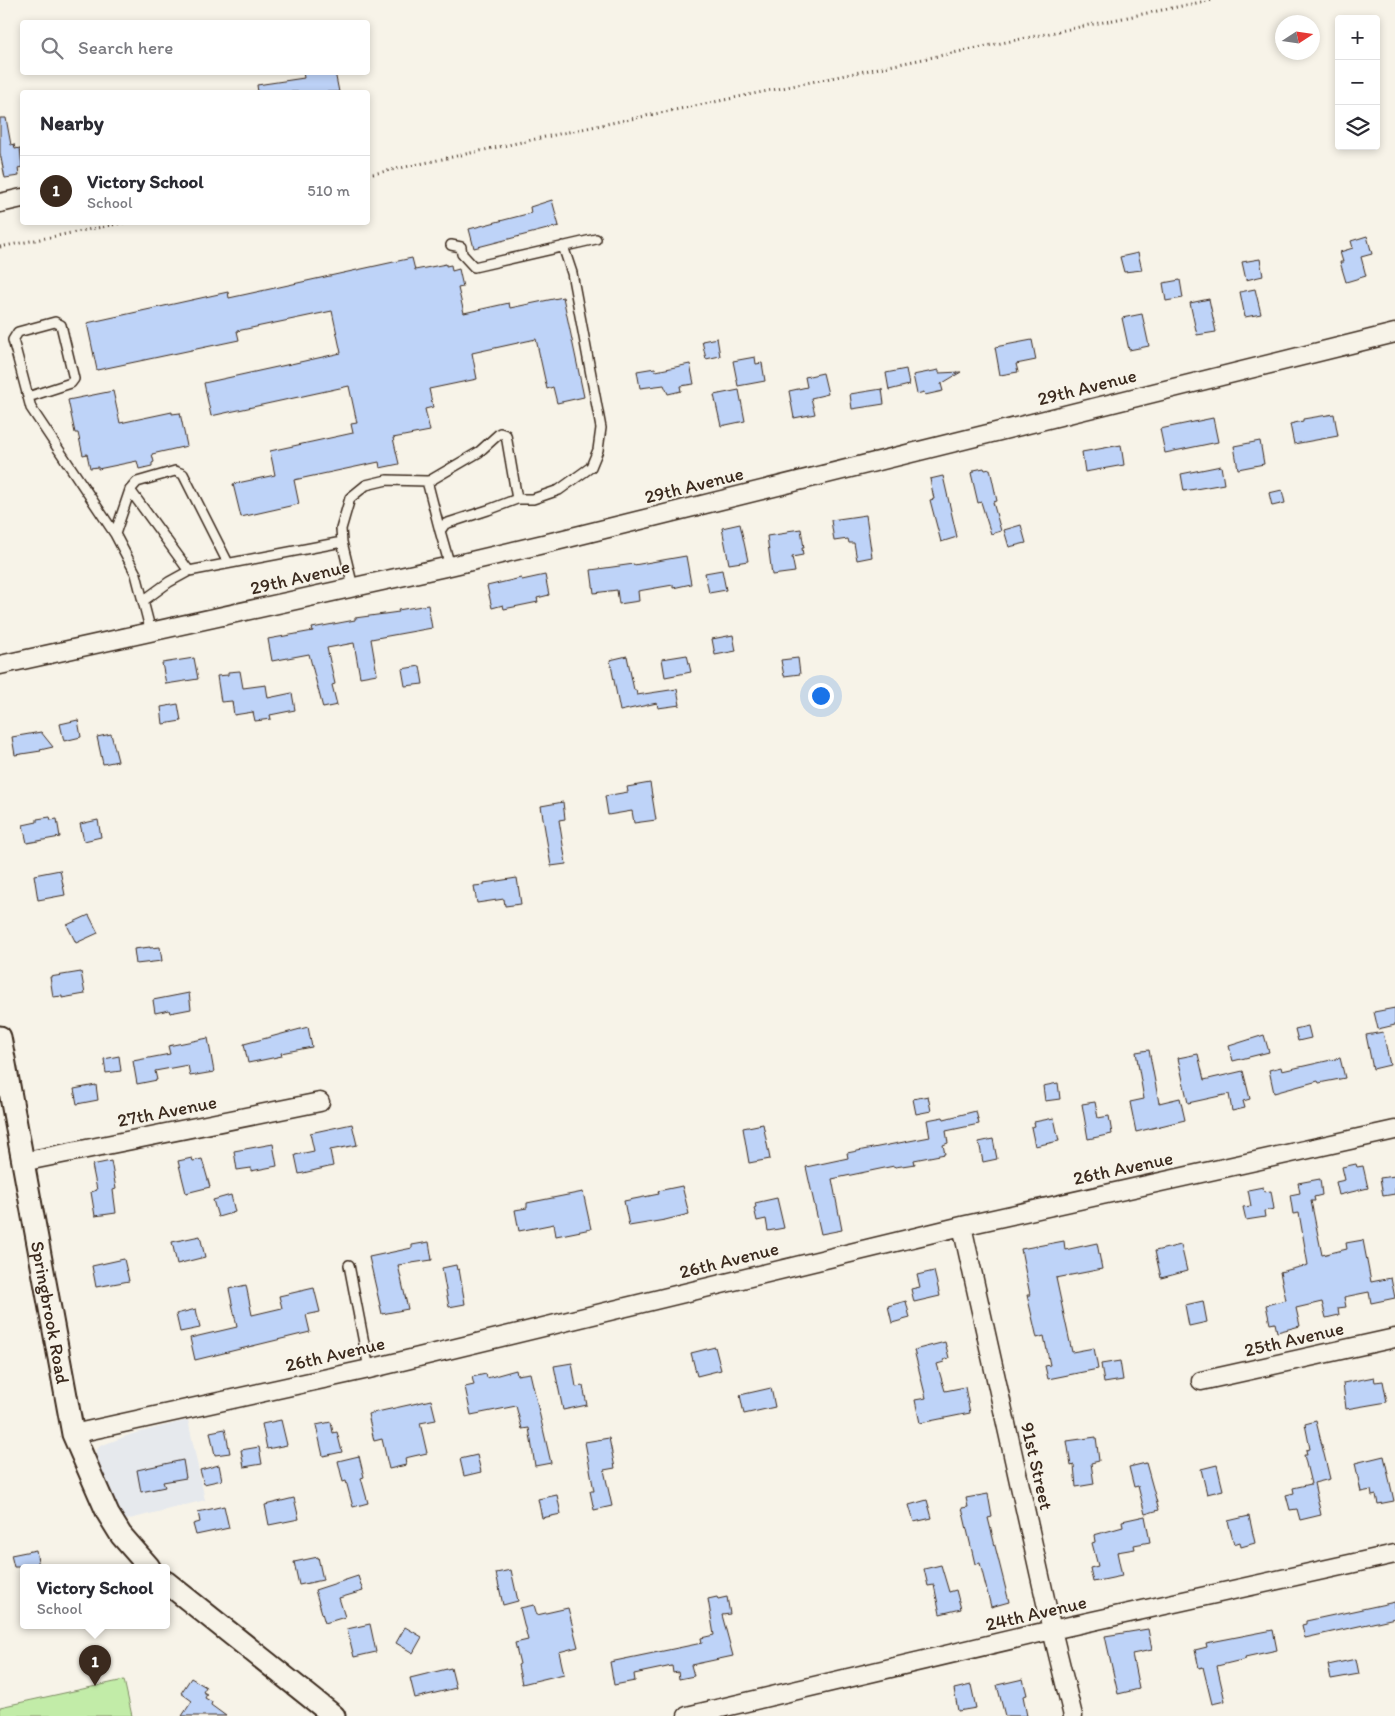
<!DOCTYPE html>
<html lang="en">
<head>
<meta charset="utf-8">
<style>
  :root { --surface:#fff; --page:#f2f2f3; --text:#2b2b33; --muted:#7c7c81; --line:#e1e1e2; --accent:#3b2a1e }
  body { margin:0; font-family:Itim,sans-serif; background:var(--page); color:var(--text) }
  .controls { position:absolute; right:15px; top:15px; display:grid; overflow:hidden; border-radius:5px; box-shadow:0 2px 8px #0003 }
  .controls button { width:45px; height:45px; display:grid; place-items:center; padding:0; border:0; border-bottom:1px solid var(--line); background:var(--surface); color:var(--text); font:25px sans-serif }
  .compass { position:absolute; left:1275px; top:15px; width:45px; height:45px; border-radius:50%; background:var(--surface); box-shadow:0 2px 8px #0003; rotate:78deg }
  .you { position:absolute; left:820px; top:695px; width:18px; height:18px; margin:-12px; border:4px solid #fff; border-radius:50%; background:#1a73e8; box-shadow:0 0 0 8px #1a73e833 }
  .badge { display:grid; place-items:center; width:32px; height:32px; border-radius:50%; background:var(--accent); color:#fff; font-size:16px; font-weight:700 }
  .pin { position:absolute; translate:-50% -41px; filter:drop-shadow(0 1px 2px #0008) }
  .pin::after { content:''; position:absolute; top:26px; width:18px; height:15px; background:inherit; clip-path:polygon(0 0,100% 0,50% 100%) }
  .popup { position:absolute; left:20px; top:1564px; width:150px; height:65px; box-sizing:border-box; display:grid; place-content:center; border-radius:5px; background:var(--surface); filter:drop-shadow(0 1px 4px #0005); font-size:16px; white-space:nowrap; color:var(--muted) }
  .popup b { font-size:19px; color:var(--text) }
  .popup::after { content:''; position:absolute; left:50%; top:100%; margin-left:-10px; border:10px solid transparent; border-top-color:var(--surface) }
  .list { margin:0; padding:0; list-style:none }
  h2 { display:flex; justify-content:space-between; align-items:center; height:65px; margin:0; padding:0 20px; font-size:21px }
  h2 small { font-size:16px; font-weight:400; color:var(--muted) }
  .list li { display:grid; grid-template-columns:32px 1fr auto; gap:15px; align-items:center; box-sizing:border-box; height:70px; padding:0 20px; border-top:1px solid var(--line) }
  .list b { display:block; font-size:19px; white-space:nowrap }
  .list p { margin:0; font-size:16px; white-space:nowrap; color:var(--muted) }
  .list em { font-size:16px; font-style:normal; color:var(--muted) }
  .icon { flex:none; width:28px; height:28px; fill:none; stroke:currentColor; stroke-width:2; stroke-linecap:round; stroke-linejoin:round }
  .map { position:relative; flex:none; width:1395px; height:1716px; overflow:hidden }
  .search { position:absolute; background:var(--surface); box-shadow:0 2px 8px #0003; left:20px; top:20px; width:350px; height:55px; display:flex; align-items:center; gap:12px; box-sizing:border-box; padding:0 18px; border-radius:5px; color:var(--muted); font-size:19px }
  .panel { position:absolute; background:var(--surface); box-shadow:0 2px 8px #0003; left:20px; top:90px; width:350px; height:135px; border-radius:5px }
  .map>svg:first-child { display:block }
  .built { fill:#e6e9ed }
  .green { fill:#c2eca8; stroke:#7e8b63 }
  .building { fill:#bed3f8; stroke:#3b2a1e }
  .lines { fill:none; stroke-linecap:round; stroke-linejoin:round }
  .service-casing { stroke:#3b2a1e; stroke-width:12 }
  .minor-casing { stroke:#3b2a1e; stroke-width:21 }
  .tertiary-casing { stroke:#3b2a1e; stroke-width:25 }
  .path { stroke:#3b2a1e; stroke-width:3; stroke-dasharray:1 4; stroke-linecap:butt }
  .service { stroke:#f7f3e8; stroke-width:9 }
  .minor { stroke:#f7f3e8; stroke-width:18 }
  .tertiary { stroke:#f7f3e8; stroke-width:21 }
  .labels { text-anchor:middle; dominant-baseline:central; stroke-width:4; stroke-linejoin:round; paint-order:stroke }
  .street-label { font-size:19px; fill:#3b2a1e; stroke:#f7f3e8 }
</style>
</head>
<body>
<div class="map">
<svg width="1395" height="1716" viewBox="0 0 1395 1716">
  <rect width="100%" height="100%" fill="#f7f3e8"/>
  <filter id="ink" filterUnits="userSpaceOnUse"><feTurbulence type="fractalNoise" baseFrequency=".02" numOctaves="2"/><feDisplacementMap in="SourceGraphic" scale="10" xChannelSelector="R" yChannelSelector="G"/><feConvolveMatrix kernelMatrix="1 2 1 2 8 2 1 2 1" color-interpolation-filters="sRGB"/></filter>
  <g filter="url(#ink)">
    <path class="built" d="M188,1420L205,1500L126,1520L116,1507L96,1463V1451L100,1446L132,1434Z"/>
    <path class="green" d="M124,1680L132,1716H0V1707Z"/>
    <path class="building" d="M303,72H335L339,92H258L257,85L304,78Z
      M0,118H6L11,145L14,144L15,149L20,148L22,167L18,168L19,176L5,178L0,153Z
      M552,200L559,226L474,248L469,229L531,213L530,207Z
      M1367,236L1372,254L1361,257L1366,276L1346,282L1340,262H1343L1340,252L1353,248L1351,241Z
      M1138,253L1142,270L1124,272L1120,257Z
      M412,258L415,270L446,264V266L451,265L452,271L459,269L463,287L458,288L464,313L509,303L510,308L563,297L584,397L557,403L553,387L547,389L536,339L472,353L477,379L429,389L433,407L425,409L430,431L393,438L399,464L380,468L379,462L294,480L299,504L241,517L233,484L275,475L270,451L353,433L351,424L357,423L349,386L211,416L204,383L341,353L332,311L237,331L239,340L97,370L87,323L228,292L229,298Z
      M1260,259L1263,276L1246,280L1242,262Z
      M1180,280L1183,298L1166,301L1163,283Z
      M1255,289L1261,314L1245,317L1240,292Z
      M1209,299L1216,332L1197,335L1190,303Z
      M1142,314L1149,346L1129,350L1122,318Z
      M717,338L720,356L706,359L702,341Z
      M1032,340L1036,360L1016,364L1018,372L1000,375L995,347Z
      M755,357L756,364L762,363L765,381L738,386L733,361Z
      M690,364L694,384L680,386L681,391L668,394L664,385L640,388L637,371L655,368L656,371Z
      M906,369L909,385L889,390L886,373Z
      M939,370V373L961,372L941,384L943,391L925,395L924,392L917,394L913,375Z
      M823,373L828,394L811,398L815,414L794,418L789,391L807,387L805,377Z
      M882,389L884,404L852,409L850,394Z
      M739,390L745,421L721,426L714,395Z
      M113,391L120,423L172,412V414L180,413L187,446L152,454L154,462L152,463V466L139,469L137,461L98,469V467L90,468L87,454L83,455L78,433H75L68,400Z
      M1334,414L1338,436L1294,444L1290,424L1303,421V419Z
      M1213,418L1218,442L1165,453L1160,429Z
      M1260,441L1264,464L1238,469L1234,446Z
      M1121,445L1124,465L1085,472L1082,452Z
      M1221,466L1224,484L1184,491L1181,474Z
      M984,468L985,470L990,469L997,501L993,502L1001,531L991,534L981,502L978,503L971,473L974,472V470Z
      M943,476L957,537L941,542L930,500L934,499L930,479Z
      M1282,490L1285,503L1272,506L1269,493Z
      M866,515L872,557L857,560L854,543H849L848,539L834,541L831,520Z
      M740,524L748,561L729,564L722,528Z
      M1021,525L1026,543L1009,547L1004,530Z
      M801,529L804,548H802L803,555L792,557L795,572L772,575L767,536L787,533V531Z
      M686,556L691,584L673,588V585L638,591L639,601L619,604L617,590L594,593L591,570L634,564V565Z
      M722,570L726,590L709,593L705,573Z
      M545,575L549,595L537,598L538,602L504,609L503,605L492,608L487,586L521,578L522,580Z
      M428,605L432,628L371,639L377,674L360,677L354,643L327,648L335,684L332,685L337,705L323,708L309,654L272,661L268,639L313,631L312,628L355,620V618L399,612L398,610Z
      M733,635L736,651L715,655L712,639Z
      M687,655L691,672L665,677L662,659Z
      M627,656L634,690H636L637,695L677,689L680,705L658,708L657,703L620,711L610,660Z
      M194,658L198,679L166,684L162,663Z
      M798,658L800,674L784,676L781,660Z
      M420,666L423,684L405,686L402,669Z
      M240,671L243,688L266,685L268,698L292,693L295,710L270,715L271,719L255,721L253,712L234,715L232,701L221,702L217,676L228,675V672Z
      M178,704L181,721L163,724L161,707Z
      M78,720L81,737L64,741L60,724Z
      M41,732L53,747L40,750L41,751L15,755L12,737Z
      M111,734L118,761L103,764L97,737Z
      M650,783L656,820L634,823L632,811L608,815L605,796L628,792L627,787Z
      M563,802L565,819L559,820L566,864L551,866L541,806Z
      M50,817L51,820L57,819L60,837L27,843L23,825L37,822V819Z
      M98,820L101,837L84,841L80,824Z
      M60,870L65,895L38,900L34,875Z
      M517,878L521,904L505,906L504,899L477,903L474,886L484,885V883Z
      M89,915L98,933L76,943L67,925Z
      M150,947V948L160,947L162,961L136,964L134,949Z
      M81,972L85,994L62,998V996L53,997L50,977Z
      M189,993L191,1009L170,1013L169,1010L155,1013L153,1000Z
      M1395,1008V1025L1378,1029L1374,1012Z
      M1308,1026L1311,1038L1298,1041L1295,1029Z
      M308,1027L312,1047L281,1053L282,1056L248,1063L244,1044Z
      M1383,1032L1390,1065L1373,1069L1366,1035Z
      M1264,1035L1269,1052L1233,1061L1229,1046Z
      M208,1038L214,1072L190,1076L188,1065L155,1071L157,1080L137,1084L133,1061L170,1054L168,1046Z
      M1149,1050L1159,1103L1180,1098L1185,1120L1136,1132L1130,1102L1144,1099L1136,1052Z
      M1198,1054L1204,1080L1243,1071L1250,1099L1243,1101L1245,1108L1232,1111L1229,1094L1188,1103L1178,1058Z
      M119,1056L121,1071L106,1073L104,1059Z
      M1340,1058L1345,1078L1319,1083L1318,1081L1274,1093L1269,1070L1281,1067L1282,1071Z
      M1058,1083L1060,1099L1045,1101L1043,1086Z
      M96,1085L98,1100L77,1104L74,1089Z
      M928,1096L931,1111L916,1114L913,1099Z
      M1095,1102L1098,1118L1109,1116L1112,1134L1088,1139L1082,1104Z
      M976,1111L979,1124L946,1131L948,1143L943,1145L945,1154L914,1160L915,1164L895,1167L894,1166L832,1179L842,1230L821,1234L806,1167L848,1158L847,1153L930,1137L927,1120L943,1117L944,1119Z
      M1054,1118L1059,1141L1035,1146L1031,1127L1035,1126L1034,1122Z
      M352,1124L357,1145L330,1150L333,1166L299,1174L295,1155L314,1151L310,1133Z
      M763,1124L770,1159L749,1163L743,1128Z
      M993,1139L997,1159L983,1162L979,1142Z
      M273,1144L277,1166L251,1171V1168L237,1170L234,1151Z
      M192,1158L193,1161L202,1159L210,1187L186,1193L178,1161Z
      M111,1161L116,1189L113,1190L116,1213L95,1216L91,1192L97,1190L92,1165Z
      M1356,1164L1357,1167L1363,1166L1368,1188L1339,1195L1336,1182L1345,1180L1342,1167Z
      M1395,1176V1194L1383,1196L1380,1178Z
      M1320,1179L1322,1195L1314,1197L1315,1201H1311L1322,1255L1347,1249L1346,1243L1363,1240L1371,1282L1391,1278L1395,1298L1371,1303L1369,1292L1344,1297L1346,1307L1338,1308L1339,1315L1326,1318L1322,1302L1296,1308L1300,1326L1277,1332L1275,1323L1270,1324L1266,1305L1286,1300L1280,1272L1308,1265L1299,1213L1293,1214L1290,1195L1300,1193L1298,1183Z
      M682,1186L689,1214L665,1220L629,1226L624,1201L659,1194L658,1191Z
      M1263,1187L1264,1192L1271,1191L1274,1209L1264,1211L1265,1217L1246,1220L1243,1207L1251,1206L1248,1190Z
      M583,1192L591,1229L556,1236L554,1224L519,1231L515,1210L527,1208V1203Z
      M231,1195L235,1212L218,1217L213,1200Z
      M777,1198L784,1228L768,1231L766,1219L757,1221L754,1208L756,1207L755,1203Z
      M200,1236L205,1257L177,1264L172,1242Z
      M1064,1241L1065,1250L1097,1243L1102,1269L1056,1278L1072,1352L1094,1348L1098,1369L1048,1379L1045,1366L1050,1365L1044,1336L1037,1338L1027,1295H1030L1021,1249Z
      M429,1242L432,1260L398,1265L408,1309L382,1314L369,1257L412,1248V1245Z
      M1181,1245L1187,1271L1161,1278L1155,1251Z
      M124,1259L129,1281L96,1287L92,1266Z
      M456,1265L457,1270L459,1269L465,1304L449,1307L442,1268Z
      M934,1271L940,1296L914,1302L911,1289L920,1287L917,1275Z
      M246,1285L252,1315L282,1308L279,1296L314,1288L320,1312L306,1315L310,1332L195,1360L190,1338L237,1327L229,1289Z
      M906,1301L910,1318L892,1323L888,1306Z
      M1203,1301L1207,1322L1189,1326L1185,1305Z
      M196,1309L200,1328L180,1332L176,1314Z
      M945,1342L949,1358L943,1360L944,1362L937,1364L945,1391L965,1387L970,1413L920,1423L915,1400L926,1398L914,1350Z
      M715,1347L721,1370L697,1376L691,1353Z
      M1120,1361L1123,1380L1104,1383L1101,1364Z
      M572,1363L576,1387L583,1386L587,1405L563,1410L554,1366Z
      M516,1370L517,1375L530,1373L551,1463L535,1466L529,1428L522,1429L516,1406L471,1415L465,1387L474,1385L472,1377L486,1374L487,1378Z
      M1374,1377L1375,1382L1383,1381L1387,1402L1346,1409L1343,1383Z
      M771,1388L775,1407L744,1414L740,1395Z
      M431,1400L436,1420L420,1423L427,1453L405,1458L406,1465L389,1469L382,1439L374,1441L368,1414Z
      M281,1420L287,1445L267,1449L262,1424Z
      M1316,1421L1330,1479L1314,1483L1321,1515L1300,1520L1297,1509L1290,1510L1286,1495L1294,1493L1293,1488L1311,1484L1304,1455H1307L1306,1450L1310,1449L1305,1424Z
      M331,1422L333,1433L337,1432L342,1452L323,1456L316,1425Z
      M225,1429L230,1453L215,1455L210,1432Z
      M1096,1437L1099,1461L1091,1463L1094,1484L1076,1487L1074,1465L1071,1466L1067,1441Z
      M609,1438L615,1468L604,1470L612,1506L594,1510L590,1491H594L585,1442Z
      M259,1447L262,1464L244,1467L241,1450Z
      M477,1455L481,1472L464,1476L460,1459Z
      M359,1456L364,1477L361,1478L368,1503L353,1507L346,1481L343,1482L338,1461Z
      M1384,1456L1394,1501L1378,1504L1376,1495L1372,1496L1371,1490L1361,1492L1355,1463Z
      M183,1460L186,1478L163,1482L165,1487L141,1492L137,1470Z
      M1146,1463L1159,1510L1145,1514L1138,1486L1134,1487L1129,1467Z
      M219,1465L222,1480L204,1484L200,1470Z
      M1217,1465L1223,1490L1207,1494L1201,1469Z
      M988,1494L992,1517L988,1518L1009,1602L991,1607L980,1563L975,1564L962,1508L968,1507L966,1498Z
      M557,1495L561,1514L542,1518L538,1499Z
      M294,1498L299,1519L269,1525L265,1505Z
      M927,1500L932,1518L914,1522L909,1505Z
      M224,1506L229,1528L196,1535L193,1524L200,1522L198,1512Z
      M1145,1516L1150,1542L1134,1545L1135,1549L1117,1552L1122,1576L1093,1582L1090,1568L1098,1566L1092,1543L1095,1542L1094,1535L1123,1527L1122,1521Z
      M1249,1516L1255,1543L1241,1547L1240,1542L1234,1544L1228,1521Z
      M36,1550L39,1567H14L11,1555Z
      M318,1557L323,1580L299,1585L294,1562Z
      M941,1565L949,1592L956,1590L961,1609L940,1614L934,1585L928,1586L924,1569Z
      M511,1570L518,1601L503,1605L496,1573Z
      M358,1576L363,1591L339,1598L345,1617L325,1623L315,1590Z
      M717,1597L718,1599L727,1597L730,1614L722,1615L733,1656L691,1665L694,1676L679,1679L678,1672L673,1673L672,1666L634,1674L635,1681L614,1685L610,1662L702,1643L701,1638L714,1635L708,1599Z
      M1395,1602V1618L1305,1638L1302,1625L1306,1624V1621Z
      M534,1605L537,1615L568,1608L578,1647L559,1652L564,1674L522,1684L518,1665L520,1664L515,1643L528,1640L520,1608Z
      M370,1624L376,1652L354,1657L347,1629Z
      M405,1627L422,1637L413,1653L396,1643Z
      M1148,1629L1152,1650L1132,1654L1139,1689L1118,1694L1105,1636Z
      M1273,1630L1277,1650L1245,1657L1246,1659L1217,1666L1225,1701L1212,1704L1203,1667L1199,1668L1195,1650L1207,1647L1206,1643Z
      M1356,1659L1359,1674L1331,1679L1328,1665Z
      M451,1668L456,1688L415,1698L410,1678Z
      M191,1678L206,1687L203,1692L207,1694L205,1698L212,1702L211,1705L226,1716H182L192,1701L181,1693Z
      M1023,1679L1027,1695L1023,1696L1027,1716H1005L997,1685Z
      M971,1685L976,1708L958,1711L954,1689Z"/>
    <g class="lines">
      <defs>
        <path id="service" d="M451,245L461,247L462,254L474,267L596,239
          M28,397L71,383L74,379L61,325L55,322L18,332L13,340L31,408L115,534L136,574L151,632
          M427,481L440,531
          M130,490L189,571
          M115,534L130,490L137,482L175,471L183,474L228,563
          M342,542L341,529L350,498L366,485L387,480L427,481L431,480L479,452L500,433L506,435L517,499
          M450,566L440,531L445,524L488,510L517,499H533L559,490L591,467L598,450L601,428L572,273L563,246
          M143,601L169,582L189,571L342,542L353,587
          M349,1265L369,1369"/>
        <path id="minor" d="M0,203L22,198
          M0,665L450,566L556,541L1395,333
          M22,1162L320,1102
          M962,1226L1052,1630L1073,1716
          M1201,1381L1395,1338
          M73,1434L369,1369L962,1226L1395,1130
          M687,1716L1052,1630L1395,1554"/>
        <g id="tertiary">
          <path id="s1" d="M0,1037L73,1434L108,1514L121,1535L149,1567"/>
          <path d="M166,1582L334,1716"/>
        </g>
      </defs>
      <use href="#service" class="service-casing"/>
      <use href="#minor" class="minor-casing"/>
      <use href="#tertiary" class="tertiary-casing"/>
      <path class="path" d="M368,175L587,128L1211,0
        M0,247L127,222"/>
      <use href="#service" class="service"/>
      <use href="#minor" class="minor"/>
      <use href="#tertiary" class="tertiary"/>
    </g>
  </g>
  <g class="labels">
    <g class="street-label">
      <text transform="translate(1087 387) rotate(-14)">29th Avenue</text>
      <text transform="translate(694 485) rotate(-14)">29th Avenue</text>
      <text transform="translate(300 577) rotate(-13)">29th Avenue</text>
      <text transform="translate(167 1111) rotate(-11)">27th Avenue</text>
      <text transform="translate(1123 1168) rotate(-12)">26th Avenue</text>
      <text transform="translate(729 1260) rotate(-14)">26th Avenue</text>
      <text stroke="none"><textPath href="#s1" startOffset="280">Springbrook Road</textPath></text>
      <text transform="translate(1294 1339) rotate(-13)">25th Avenue</text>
      <text transform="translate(335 1354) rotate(-13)">26th Avenue</text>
      <text transform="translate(1037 1466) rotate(77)">91st Street</text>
      <text transform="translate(1036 1613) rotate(-13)">24th Avenue</text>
    </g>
  </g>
</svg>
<div class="controls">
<button>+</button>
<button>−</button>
<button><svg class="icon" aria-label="layers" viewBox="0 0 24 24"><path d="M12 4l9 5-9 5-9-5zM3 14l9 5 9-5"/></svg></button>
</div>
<svg class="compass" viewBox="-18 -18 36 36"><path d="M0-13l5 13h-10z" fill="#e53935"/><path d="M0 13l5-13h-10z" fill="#7c7c81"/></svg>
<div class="you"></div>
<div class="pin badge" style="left:95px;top:1686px">1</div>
<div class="popup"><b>Victory School</b>School</div>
<div class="search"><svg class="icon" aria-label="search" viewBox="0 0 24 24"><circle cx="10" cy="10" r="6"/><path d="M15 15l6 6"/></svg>Search here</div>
<section class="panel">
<h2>Nearby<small></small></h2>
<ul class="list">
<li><span class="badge">1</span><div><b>Victory School</b><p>School</p></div><em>510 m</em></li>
</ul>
</section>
</div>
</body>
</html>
